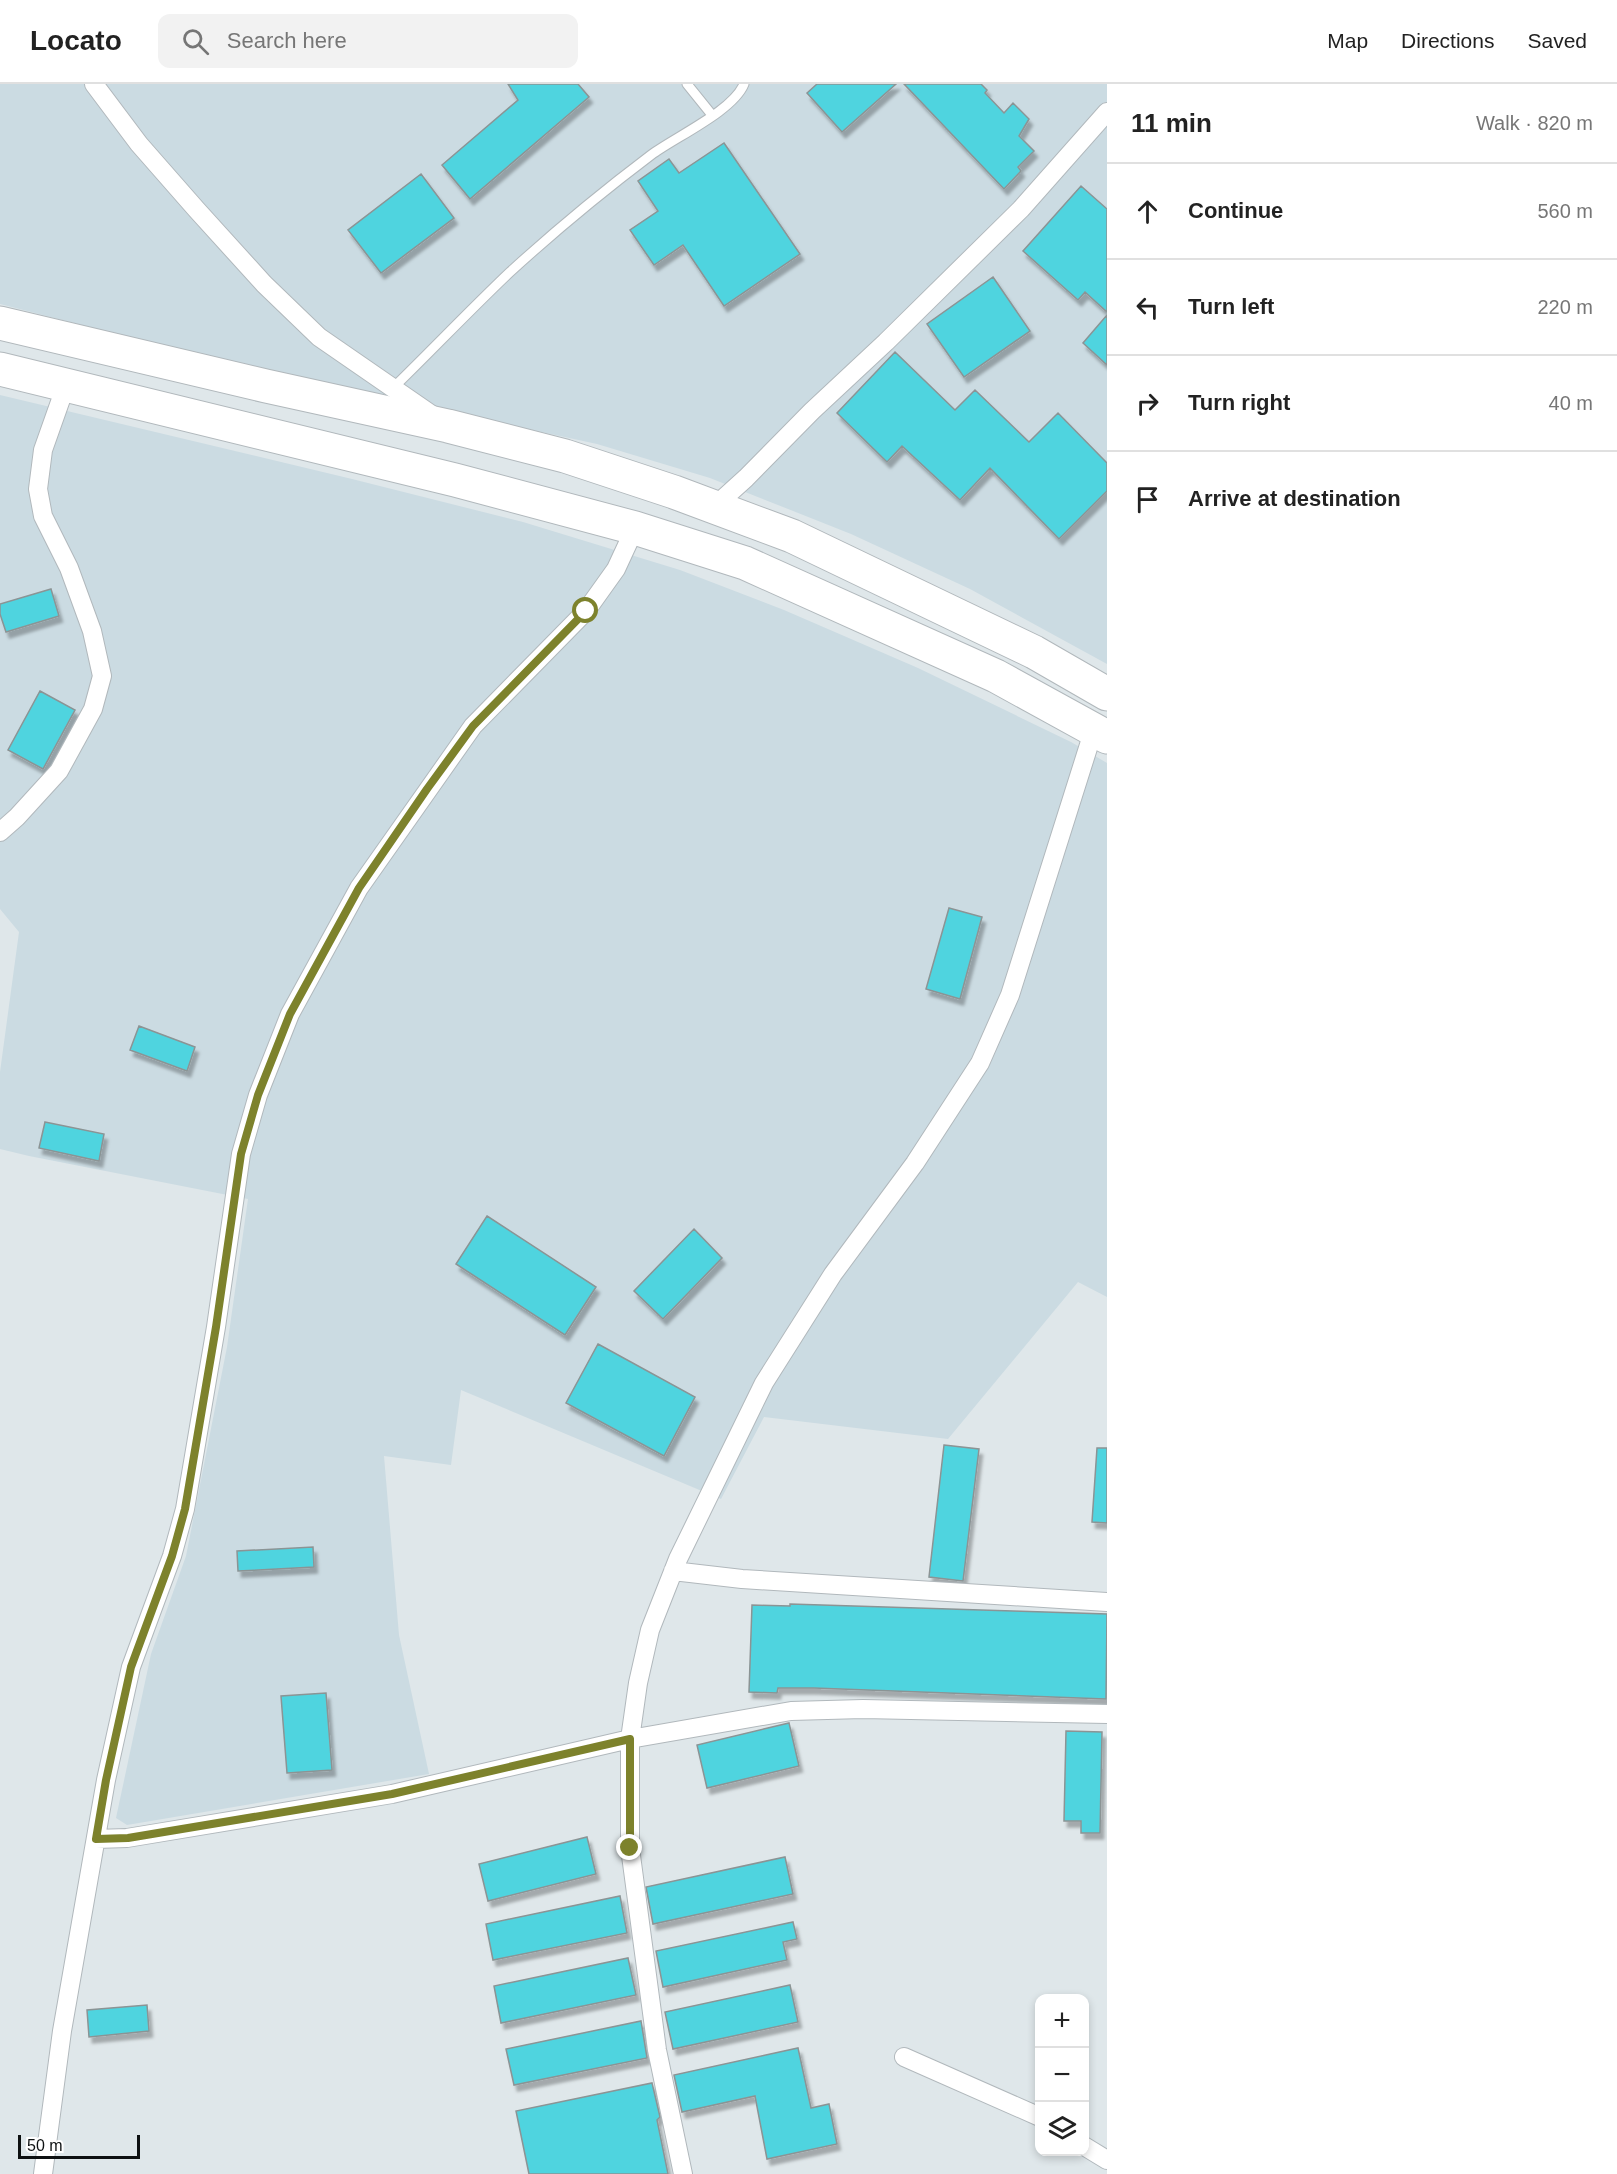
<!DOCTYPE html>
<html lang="en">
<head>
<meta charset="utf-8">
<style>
  :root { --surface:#fff; --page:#f2f2f2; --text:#222; --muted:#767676; --line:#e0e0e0 }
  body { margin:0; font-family:Arial,sans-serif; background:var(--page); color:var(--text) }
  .controls { position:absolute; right:18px; bottom:18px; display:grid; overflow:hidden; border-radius:12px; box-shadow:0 3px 9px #0003 }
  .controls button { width:54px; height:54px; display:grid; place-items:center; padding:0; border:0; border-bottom:2px solid var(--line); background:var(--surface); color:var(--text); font:30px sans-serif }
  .scale { position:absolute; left:18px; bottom:15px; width:122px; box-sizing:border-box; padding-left:6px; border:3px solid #0e1112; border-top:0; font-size:16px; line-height:21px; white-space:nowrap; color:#0e1112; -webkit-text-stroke:4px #fff; paint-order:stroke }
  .stop { position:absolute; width:18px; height:18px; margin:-14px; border:4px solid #7d822c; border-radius:50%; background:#fff }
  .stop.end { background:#7d822c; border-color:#fff; box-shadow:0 2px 6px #0008 }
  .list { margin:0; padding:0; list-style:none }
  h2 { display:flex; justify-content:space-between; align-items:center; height:78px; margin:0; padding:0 24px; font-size:26px }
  h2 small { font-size:20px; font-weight:400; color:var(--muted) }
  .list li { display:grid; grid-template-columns:39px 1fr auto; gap:18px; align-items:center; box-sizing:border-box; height:96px; padding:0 24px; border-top:2px solid var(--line) }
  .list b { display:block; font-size:22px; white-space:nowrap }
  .list em { font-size:20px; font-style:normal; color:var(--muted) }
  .icon { flex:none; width:33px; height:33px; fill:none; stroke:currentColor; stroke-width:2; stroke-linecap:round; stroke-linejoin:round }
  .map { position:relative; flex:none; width:1107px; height:2090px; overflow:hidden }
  header { display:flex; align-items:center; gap:36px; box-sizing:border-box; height:84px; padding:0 30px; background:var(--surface); border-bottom:2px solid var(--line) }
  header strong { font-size:28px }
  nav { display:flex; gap:33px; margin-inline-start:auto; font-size:21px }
  .search { width:420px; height:54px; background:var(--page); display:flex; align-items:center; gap:15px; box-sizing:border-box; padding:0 21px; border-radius:12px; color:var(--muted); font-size:22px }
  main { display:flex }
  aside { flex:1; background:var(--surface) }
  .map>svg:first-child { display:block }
  .built { fill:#cbdbe2 }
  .building { fill:#50d4df; stroke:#8b9495; stroke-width:1.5; filter:url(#shadow) }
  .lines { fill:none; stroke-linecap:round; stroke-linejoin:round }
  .lane-casing { stroke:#b1b8bc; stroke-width:11 }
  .street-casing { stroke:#b1b8bc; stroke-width:20 }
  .highway-casing { stroke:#b1b8bc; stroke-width:35 }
  .lane { stroke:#fff; stroke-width:9 }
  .street { stroke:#fff; stroke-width:18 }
  .highway { stroke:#fff; stroke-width:33 }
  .route { stroke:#7d822c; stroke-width:8 }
</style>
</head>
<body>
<header>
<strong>Locato</strong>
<div class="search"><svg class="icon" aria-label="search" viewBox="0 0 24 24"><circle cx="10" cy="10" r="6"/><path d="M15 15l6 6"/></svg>Search here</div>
<nav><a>Map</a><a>Directions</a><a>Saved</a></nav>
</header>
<main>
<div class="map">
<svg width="1107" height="2090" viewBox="0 0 1107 2090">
  <defs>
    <filter id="shadow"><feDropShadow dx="3.5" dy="6" stdDeviation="1.5" flood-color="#0004"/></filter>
  </defs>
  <rect width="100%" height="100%" fill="#dfe7ea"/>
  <path class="built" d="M0,0H1107V580L970,505L851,450L710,394L597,360L273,290L0,220Z
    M0,311L352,395L523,438L680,486L784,526L918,584L1071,658L1107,679V1213L1078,1198L948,1355L764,1333L721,1415L461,1306L451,1381L384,1372L399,1551L429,1690L127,1741L116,1734L151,1570L186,1472L227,1263L248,1115L29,1072L0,1065V988L19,848L0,825Z"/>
  <path class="building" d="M508,0H578L589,13L470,115L442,81L518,16Z
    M817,0H896L842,48L807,9Z
    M904,0H981L987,6L985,9L1004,29L1013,19L1029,35L1019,52L1034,67L1018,83L1021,87L1004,105Z
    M724,59L800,170L724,222L683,161L654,181L630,146L658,127L638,97L669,75L679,89Z
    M421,90L454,134L381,189L348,146Z
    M1081,102L1107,125V228L1085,208L1078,216L1023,167Z
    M993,193L1030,247L964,293L927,240Z
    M1107,231V281L1083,259Z
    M895,268L955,326L975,306L1029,358L1058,329L1107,379V407L1059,455L990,384L960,416L902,362L887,378L837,329Z
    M51,505L59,532L6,548L0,530V520Z
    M40,607L75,626L43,685L8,666Z
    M949,824L982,833L960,915L926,905Z
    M139,942L195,963L187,987L130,966Z
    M45,1038L104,1050L99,1077L39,1064Z
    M487,1132L596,1203L565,1251L456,1180Z
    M694,1145L722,1174L663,1235L634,1207Z
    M598,1260L695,1313L664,1372L566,1319Z
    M944,1361L979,1365L963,1497L929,1493Z
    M1097,1364H1107V1439L1092,1438Z
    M313,1463L314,1483L238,1487L237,1467Z
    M790,1520L1107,1530L1106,1615L814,1604H778L777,1609L749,1608L752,1521L790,1522Z
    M326,1609L332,1686L287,1689L281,1612Z
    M789,1639L799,1682L707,1704L697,1661Z
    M1066,1647L1102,1648L1100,1749H1081V1737H1064Z
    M587,1753L596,1790L488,1817L479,1780Z
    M785,1773L793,1810L653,1840L646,1803Z
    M620,1812L627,1849L493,1876L486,1840Z
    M793,1838L797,1855L783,1858L787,1876L663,1903L656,1867Z
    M628,1874L636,1911L501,1939L494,1902Z
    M790,1901L798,1938L673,1965L665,1928Z
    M147,1921L149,1947L89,1953L87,1926Z
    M641,1937L647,1974L514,2001L506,1965Z
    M798,1964L811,2024L829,2020L837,2060L767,2075L755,2012L682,2028L674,1991Z
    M652,1999L660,2033L657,2036L668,2090H529L516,2027Z"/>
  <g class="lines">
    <defs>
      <path id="lane" d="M687,0L712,31
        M393,304C432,266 470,226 510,188C555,147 602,108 651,71C675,53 733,27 744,0"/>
      <path id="street" d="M94,0L139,60L196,125L264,200L319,253L432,331
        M714,423L746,394L812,327L886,258L1021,125L1107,28
        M0,748L17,733L59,687L93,625L102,592L92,547L69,484L43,432L38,405L43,366L66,301
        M673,1487L742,1495L1107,1518
        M96,1755L127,1754L392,1710L630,1655L791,1627L863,1625L1107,1630
        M904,1973L1040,2033
        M1084,2062L1107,2076
        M43,2090L62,1947L106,1696L131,1583L172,1472L185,1425L216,1243L241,1070L258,1011L290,930L359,804L473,642L586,527L616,485L635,444
        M683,2090L657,1966L630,1764V1655L638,1599L650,1546L678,1475L764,1299L833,1190L915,1079L980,979L1010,911L1094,645"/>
      <path id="highway" d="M0,239L266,302L448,342L565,372L674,408L792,452L1034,568L1107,610
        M0,285L455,396L635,444L745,479L996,592L1107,653"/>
    </defs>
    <use href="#lane" class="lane-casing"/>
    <use href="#street" class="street-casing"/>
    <use href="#highway" class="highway-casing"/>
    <use href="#lane" class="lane"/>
    <use href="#street" class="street"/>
    <use href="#highway" class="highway"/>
  </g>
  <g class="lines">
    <path class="route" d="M586,527L473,642L427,705L359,804L290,930L258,1011L241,1070L216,1243L185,1425L172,1472L131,1583L106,1696L96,1755L128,1754L392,1710L630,1655V1764"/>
  </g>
</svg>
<div class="controls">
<button>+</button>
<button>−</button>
<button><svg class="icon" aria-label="layers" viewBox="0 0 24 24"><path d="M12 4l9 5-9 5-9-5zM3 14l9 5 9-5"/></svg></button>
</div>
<div class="scale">50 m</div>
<div class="stop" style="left:586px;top:527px"></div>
<div class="stop end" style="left:630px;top:1764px"></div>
</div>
<aside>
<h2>11 min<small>Walk · 820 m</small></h2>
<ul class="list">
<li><svg class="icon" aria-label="ahead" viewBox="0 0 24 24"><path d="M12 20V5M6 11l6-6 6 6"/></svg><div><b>Continue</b></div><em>560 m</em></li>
<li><svg class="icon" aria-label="left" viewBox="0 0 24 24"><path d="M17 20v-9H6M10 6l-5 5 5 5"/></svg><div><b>Turn left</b></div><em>220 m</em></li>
<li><svg class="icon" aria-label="right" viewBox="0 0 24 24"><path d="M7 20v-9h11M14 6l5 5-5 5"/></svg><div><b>Turn right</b></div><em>40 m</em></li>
<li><svg class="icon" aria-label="arrive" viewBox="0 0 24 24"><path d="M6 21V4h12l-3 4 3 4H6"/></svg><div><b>Arrive at destination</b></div></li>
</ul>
</aside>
</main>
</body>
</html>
